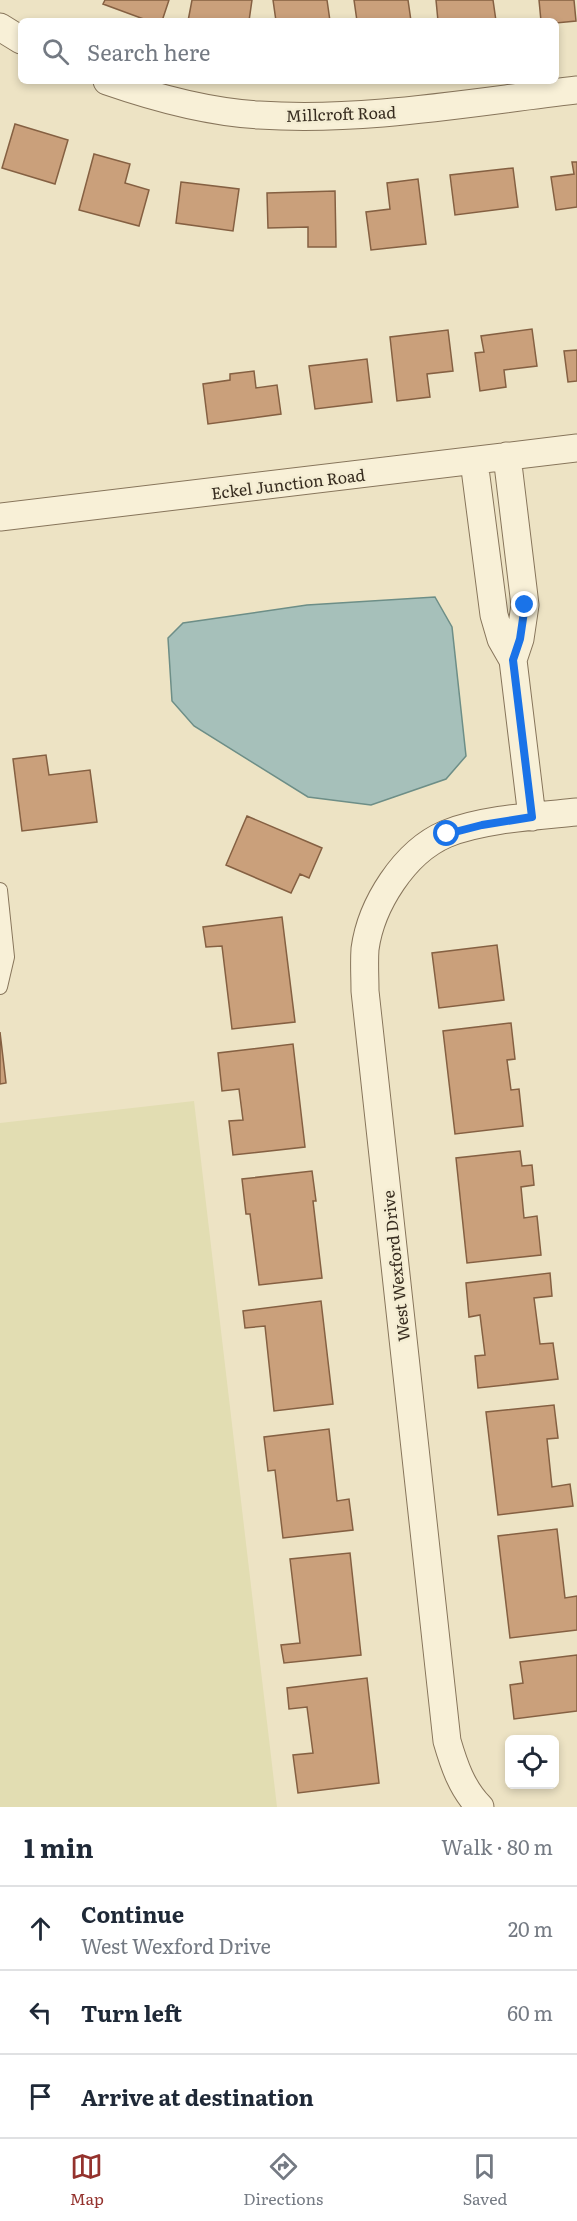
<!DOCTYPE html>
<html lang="en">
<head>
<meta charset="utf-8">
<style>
  :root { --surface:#fff; --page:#f6f6f7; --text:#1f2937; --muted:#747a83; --line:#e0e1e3; --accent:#94322d }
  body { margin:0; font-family:Literata,serif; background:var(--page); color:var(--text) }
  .controls { position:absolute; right:18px; bottom:18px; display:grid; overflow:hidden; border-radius:9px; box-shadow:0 3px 9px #0003 }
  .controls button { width:54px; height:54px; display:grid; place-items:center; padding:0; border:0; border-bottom:2px solid var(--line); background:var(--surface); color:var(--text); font:30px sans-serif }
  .stop { position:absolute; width:18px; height:18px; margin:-14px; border:4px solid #1a73e8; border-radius:50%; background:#fff }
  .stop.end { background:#1a73e8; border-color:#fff; box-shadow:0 2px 6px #0008 }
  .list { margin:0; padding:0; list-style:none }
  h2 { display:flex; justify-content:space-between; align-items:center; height:78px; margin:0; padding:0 24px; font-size:26px }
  h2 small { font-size:20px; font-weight:400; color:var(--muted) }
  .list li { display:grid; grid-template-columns:39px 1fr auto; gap:18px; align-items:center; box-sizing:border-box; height:84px; padding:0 24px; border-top:2px solid var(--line) }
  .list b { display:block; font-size:22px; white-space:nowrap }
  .list p { margin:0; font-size:20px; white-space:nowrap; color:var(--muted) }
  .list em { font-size:20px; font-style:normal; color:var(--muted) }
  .icon { flex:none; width:33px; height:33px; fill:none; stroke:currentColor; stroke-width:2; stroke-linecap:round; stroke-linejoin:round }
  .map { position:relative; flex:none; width:577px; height:1807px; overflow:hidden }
  .search { position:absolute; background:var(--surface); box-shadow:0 3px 9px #0003; left:18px; right:18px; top:18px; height:66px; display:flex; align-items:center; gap:15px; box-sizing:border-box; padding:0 21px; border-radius:9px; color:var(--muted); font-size:22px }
  .sheet { height:330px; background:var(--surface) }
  nav { display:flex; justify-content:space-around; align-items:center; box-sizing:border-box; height:84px; border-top:2px solid var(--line); background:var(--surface); font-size:16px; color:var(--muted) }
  nav a { display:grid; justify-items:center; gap:3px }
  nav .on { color:var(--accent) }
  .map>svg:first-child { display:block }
  .farmland { fill:#e2ddb2 }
  .water { fill:#a6c0ba; stroke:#6d8e87; stroke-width:1.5 }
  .building { fill:#caa07b; stroke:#856042; stroke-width:1.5 }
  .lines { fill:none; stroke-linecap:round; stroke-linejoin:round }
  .lane-casing { stroke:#87755b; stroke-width:16 }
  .street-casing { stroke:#87755b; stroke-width:29 }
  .lane { stroke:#f8f0d7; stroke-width:14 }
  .street { stroke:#f8f0d7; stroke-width:27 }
  .route { stroke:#1a73e8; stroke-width:8 }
  .labels { text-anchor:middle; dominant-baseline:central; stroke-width:5; stroke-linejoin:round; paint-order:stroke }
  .street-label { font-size:16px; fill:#372c1f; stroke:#f4edd3 }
</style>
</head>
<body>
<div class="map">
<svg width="577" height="1807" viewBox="0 0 577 1807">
  <rect width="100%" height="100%" fill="#ede3c4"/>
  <path class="farmland" d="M194,1101L277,1807H0V1123Z"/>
  <path class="water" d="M435,597L452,627L466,756L446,779L371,805L308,797L194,726L172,701L168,638L183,623L307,605Z"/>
  <path class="building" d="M105,0H169L162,21H149L103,4Z
    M192,0H252L249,21H188Z
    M273,0H327L330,21H276Z
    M354,0H408L411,21H357Z
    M436,0H493L496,21H438Z
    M539,0H574L576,21L556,23V21H541Z
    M15,124L68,140L55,184L2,168Z
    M94,154L130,164L125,183L149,190L139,226L79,210Z
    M572,162H577V207L556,210L551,177L574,174Z
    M513,168L518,207L455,215L450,175Z
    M418,179L426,244L371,250L366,212L390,209L387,183Z
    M181,182L239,189L233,231L176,223Z
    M335,191L336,247H308V227L268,228L267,193Z
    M532,329L537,366L504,370L506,387L480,391L475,353L484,352L481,336Z
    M448,330L453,371L427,374L430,397L397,401L390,337Z
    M577,350V381L568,382L564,351Z
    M367,359L372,402L315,409L309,366Z
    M254,371L256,388L277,385L281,414L208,424L203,384L230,380V374Z
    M46,755L49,775L90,770L97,822L22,831L13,759Z
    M247,816L322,848L309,878L300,874L291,893L226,865Z
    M282,917L295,1022L232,1029L222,946L206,947L203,927Z
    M497,945L504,1000L439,1008L432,953Z
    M511,1023L515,1059L507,1060L511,1090L519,1089L523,1126L455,1134L443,1031Z
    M0,1032L6,1083L0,1084Z
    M293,1044L305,1147L233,1155L229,1121L243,1120L239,1089L222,1091L218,1053Z
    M520,1151L522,1166L532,1165L534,1185L521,1187L524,1218L537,1216L541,1255L467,1263L456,1158Z
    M312,1171L316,1201H313L322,1278L259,1285L250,1214H246L242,1179Z
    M550,1273L552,1296L534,1298L540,1344L553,1343L558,1379L478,1388L475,1356L485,1355L480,1315L469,1317L466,1283Z
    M321,1301L333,1404L274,1411L265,1326L245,1328L243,1311Z
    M554,1405L558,1438L547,1439L552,1487L570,1484L573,1506L498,1515L486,1412Z
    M329,1429L337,1501L349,1499L353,1530L283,1538L275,1470L268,1471L264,1437Z
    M557,1529L565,1598L577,1596V1630L510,1638L498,1536Z
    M350,1553L361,1655L284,1663L281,1645L300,1643L290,1559Z
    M577,1655V1711L514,1719L510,1685L523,1683L520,1662Z
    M367,1678L379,1783L298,1793L293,1755L313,1753L307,1707L289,1709L287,1688Z"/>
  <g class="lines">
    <defs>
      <path id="lane" d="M0,890L7,957L0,987"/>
      <path id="street" d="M0,27L21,40
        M107,81C156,98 207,112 259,115C365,122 472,102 577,90
        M507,456L525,605L520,639L513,660
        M474,461L494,615L501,639L513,660L532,817
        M0,517L577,448
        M480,1807C462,1789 454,1765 447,1741L365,991C365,977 364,963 365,949C371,905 404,852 446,834C482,819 538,816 577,812"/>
    </defs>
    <use href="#lane" class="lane-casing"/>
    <use href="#street" class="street-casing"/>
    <use href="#lane" class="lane"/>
    <use href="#street" class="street"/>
  </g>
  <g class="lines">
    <path class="route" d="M447,834L482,825L532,817L513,660L520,639L525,605"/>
  </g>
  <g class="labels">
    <g class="street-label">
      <text transform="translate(341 113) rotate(-2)">Millcroft Road</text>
      <text transform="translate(288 483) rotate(-7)">Eckel Junction Road</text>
      <text transform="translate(395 1266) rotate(-96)">West Wexford Drive</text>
    </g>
  </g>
</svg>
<div class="controls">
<button><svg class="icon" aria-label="locate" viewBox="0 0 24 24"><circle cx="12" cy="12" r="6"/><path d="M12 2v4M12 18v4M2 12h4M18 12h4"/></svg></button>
</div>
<div class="stop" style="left:447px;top:834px"></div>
<div class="stop end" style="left:525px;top:605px"></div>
<div class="search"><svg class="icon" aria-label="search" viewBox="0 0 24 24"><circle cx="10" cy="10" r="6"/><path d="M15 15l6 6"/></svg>Search here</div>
</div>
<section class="sheet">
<h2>1 min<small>Walk · 80 m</small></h2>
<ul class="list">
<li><svg class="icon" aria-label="ahead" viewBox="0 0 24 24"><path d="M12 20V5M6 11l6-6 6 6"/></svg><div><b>Continue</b><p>West Wexford Drive</p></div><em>20 m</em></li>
<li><svg class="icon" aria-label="left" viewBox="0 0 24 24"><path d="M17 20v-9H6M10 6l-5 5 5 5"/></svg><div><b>Turn left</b></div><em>60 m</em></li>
<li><svg class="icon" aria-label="arrive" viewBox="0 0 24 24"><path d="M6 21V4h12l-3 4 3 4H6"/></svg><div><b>Arrive at destination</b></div></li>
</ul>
</section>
<nav>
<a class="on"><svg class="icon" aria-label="map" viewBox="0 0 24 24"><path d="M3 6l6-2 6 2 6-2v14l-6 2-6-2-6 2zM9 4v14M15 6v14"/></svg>Map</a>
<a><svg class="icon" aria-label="directions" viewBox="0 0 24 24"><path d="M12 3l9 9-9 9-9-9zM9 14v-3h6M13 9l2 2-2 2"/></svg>Directions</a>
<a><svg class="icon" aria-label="saved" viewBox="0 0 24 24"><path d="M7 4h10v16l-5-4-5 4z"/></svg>Saved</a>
</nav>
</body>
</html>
